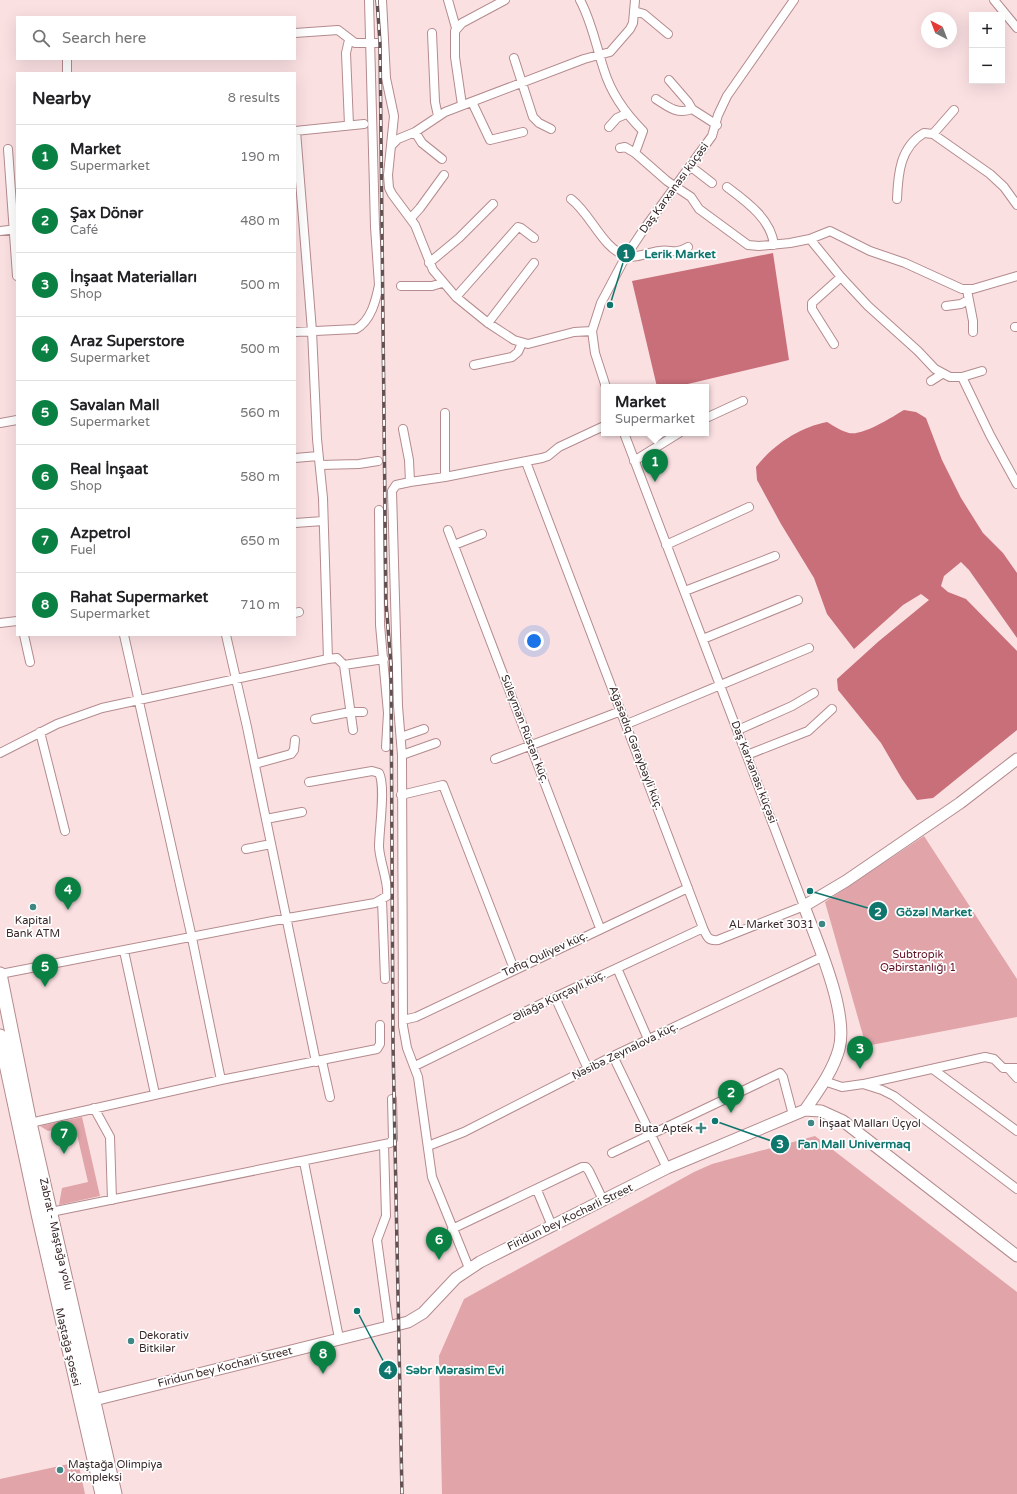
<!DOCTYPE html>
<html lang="en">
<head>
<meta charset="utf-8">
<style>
  :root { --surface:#fff; --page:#f6f6f6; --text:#202124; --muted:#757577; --line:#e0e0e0; --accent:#0b8043 }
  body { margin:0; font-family:"Varela Round",sans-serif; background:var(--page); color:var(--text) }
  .controls { position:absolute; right:12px; top:12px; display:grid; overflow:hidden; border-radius:0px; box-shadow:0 4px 16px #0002 }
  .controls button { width:36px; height:36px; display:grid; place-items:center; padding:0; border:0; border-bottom:1px solid var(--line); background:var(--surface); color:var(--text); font:20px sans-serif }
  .compass { position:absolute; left:921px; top:12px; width:36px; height:36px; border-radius:50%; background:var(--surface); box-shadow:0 4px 16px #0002; rotate:318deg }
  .you { position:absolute; left:534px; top:641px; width:14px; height:14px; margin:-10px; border:3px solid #fff; border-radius:50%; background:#1a73e8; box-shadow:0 0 0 6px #1a73e833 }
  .badge { display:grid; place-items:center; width:26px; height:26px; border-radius:50%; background:var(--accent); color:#fff; font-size:13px; font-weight:700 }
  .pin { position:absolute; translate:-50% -33px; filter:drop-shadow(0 1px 2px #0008) }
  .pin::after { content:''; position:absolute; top:21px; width:14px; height:12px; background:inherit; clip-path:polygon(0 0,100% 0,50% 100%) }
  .popup { position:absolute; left:601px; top:384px; width:108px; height:52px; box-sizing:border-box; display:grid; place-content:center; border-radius:0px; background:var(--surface); filter:drop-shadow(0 1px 3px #0005); font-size:13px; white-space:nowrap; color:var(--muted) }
  .popup b { font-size:15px; color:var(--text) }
  .popup::after { content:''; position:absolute; left:50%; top:100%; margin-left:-8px; border:8px solid transparent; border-top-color:var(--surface) }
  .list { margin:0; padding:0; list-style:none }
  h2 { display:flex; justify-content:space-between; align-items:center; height:52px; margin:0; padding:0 16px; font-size:17px }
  h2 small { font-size:13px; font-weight:400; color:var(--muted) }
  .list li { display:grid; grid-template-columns:26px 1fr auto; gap:12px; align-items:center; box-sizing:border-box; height:64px; padding:0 16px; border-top:1px solid var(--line) }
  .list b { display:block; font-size:15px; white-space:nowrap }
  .list p { margin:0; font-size:13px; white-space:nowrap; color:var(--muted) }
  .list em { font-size:13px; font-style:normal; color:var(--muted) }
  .icon { flex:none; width:22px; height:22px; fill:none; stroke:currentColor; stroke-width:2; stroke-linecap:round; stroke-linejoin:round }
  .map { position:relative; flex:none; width:1017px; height:1494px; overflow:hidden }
  .search { position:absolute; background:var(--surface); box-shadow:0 4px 16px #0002; left:16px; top:16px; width:280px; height:44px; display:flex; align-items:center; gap:10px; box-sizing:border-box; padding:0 14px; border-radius:0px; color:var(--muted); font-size:15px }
  .panel { position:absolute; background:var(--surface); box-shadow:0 4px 16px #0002; left:16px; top:72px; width:280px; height:564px; border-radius:0px }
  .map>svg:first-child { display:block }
  .green { fill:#e0a4a9 }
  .water { fill:#c86f79 }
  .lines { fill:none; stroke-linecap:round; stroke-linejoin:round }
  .street-casing { stroke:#b48b8e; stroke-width:10 }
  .secondary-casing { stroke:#b48b8e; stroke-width:13 }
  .primary-casing { stroke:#b48b8e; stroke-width:15 }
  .street { stroke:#fff; stroke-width:8 }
  .secondary { stroke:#fff; stroke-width:11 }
  .primary { stroke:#fff; stroke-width:13 }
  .rail-casing { stroke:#635051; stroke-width:3.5 }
  .rail { stroke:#fff; stroke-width:2; stroke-dasharray:6; stroke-linecap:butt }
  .poi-dot { fill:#3f8785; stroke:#fff; stroke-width:1.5 }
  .labels { text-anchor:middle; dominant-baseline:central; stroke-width:3.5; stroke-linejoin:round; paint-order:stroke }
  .street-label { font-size:11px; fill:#392829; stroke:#fff }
  .poi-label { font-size:11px; fill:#392829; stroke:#fff; text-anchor:start }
  .park-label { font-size:11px; fill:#610f23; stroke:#fff }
  .leader { fill:none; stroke:#0f766e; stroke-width:1.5 }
  .callout-dot { fill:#0f766e; stroke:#fff; stroke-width:1.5 }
  .mark-label { font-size:12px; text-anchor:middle; font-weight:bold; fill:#fff }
  .callout-label { font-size:12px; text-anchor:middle; font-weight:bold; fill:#0f766e; stroke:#fff; stroke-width:3.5; stroke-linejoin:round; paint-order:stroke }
</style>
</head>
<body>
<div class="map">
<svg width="1017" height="1494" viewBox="0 0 1017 1494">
  <rect width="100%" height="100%" fill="#fbe0e2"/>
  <path class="green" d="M924,836L1017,979V1017L866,1046L825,902Z
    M82,1117L100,1196L59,1205L62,1188L88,1182L75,1126L48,1131L40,1126Z
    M815,1136L1017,1292V1494H442L439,1356L464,1299L694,1172L712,1164Z
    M78,1462L85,1494H0V1479Z"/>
  <path class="water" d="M773,253L789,360L675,387H657L632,281Z
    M904,410L916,412L926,418L942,460L961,498L983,533L1003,553L1017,573V638L969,570L961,562L944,576L941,586L948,592L966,599L1017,651V730L933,798L917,800L902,779L881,743L838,690L837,679L879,641L929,600L921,594L903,605L854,649L827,614L814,578L781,524L757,480L756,467C773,445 800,427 827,422C834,426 841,431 849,433C863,436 892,417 904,410Z"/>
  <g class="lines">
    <defs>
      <path id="street" d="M382,0L386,78L394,116L388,175L389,188L392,194L415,225L433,270L456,297L488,323L514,340L528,344L574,332L592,331
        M448,0L456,28
        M580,0C592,22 596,46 604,70C611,93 625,113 643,131L635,153L667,181L691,197L699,209L748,245L759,246L790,243L810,239L830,231L870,251L905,263L962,289H973L1017,276
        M994,0L1017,28
        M634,11L644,14L668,34
        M295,33L338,30L355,43H384
        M432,33L435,102L438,116
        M349,40L346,53L349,125
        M514,58L533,117L539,123L551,129
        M67,73V59
        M669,80L688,102L692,109L717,125
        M656,99C668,107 678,115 692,109
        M472,102L490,140L523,132
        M462,105L455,57V31L462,23L505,0
        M609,127L617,118L626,114
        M295,131L364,124
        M296,131L312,331L317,439L323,498L328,659
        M415,132L422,143L442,159
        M933,134L954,110
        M392,145L398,139L415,132L445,112L584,59L610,52L630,29L633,23L635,0
        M620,148L625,147L635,153
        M8,149L17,276
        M690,166L712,183
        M727,187C747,202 771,219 774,245
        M571,199C591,214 602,248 626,256C636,259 649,252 659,251C672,249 674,255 688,247
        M897,199C898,174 900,147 924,133L933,134L990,174L1004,187L1017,205
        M411,218L420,208L444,175
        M0,231L17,229
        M810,239L841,277L868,306L918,351L935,369L950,377H962L990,435L1017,484
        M429,263L459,238L493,204
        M401,286H432L442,283
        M967,290L973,321V332
        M456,297L518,227L521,228L534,238
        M946,306L961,304L968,300
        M488,323L534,263
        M1015,327H1017
        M295,332L356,329C371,321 376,300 379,285L375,227L369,0
        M834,344L812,309V303L841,277
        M474,365L512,357L518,352L522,343
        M962,377L982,371
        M931,381L942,374
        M606,387L595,353L592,331L601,303L626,256L644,229L712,136L718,115L727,96L794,0
        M445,413V477
        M706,418L743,401
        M0,423L17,420
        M403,429L409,460L410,482L396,485L392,491L398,706L402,755L403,1026L407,1048L418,1077L432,1177L469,1268
        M295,458L318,456
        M634,461L679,433
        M526,462L703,928C707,937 708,941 718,940L804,906L624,433
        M320,465L359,464L378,461
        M410,482L445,477L542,458L548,456L559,447L604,426
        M379,510L380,625L388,713L386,747
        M295,523L323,521
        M448,530L600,928
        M454,545L482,534
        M666,545L749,507
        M685,591L775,556
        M295,613L299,612
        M0,623L17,621
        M24,635L30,662
        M124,635L192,938L221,1080
        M226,635L247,727L316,1062
        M703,639L798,600
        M344,665L353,730
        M315,719L350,712H363
        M627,724L809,648
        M738,730L792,706L814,693
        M40,732L65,831
        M401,737L424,729
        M0,753L57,724L102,708L328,659L337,658L344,665L384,659
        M402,755L436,743
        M747,755L808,731L832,709
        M495,759L621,711
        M255,764L291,754L294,750L295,740
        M401,795L443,785L514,969
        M266,819L302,812
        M246,849L271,844
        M382,900L385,979
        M124,951L155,1094
        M617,968L648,1039
        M0,974L288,918L375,903L387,896C389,883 380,863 379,847C379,830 386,786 379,773L372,771L309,782
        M555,997L588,1069
        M403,1020L416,1017L688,888
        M613,1056L667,1168
        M322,1061L330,1097
        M415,1066L555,997L703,928
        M1009,1069L1017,1078
        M934,1070L1017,1131
        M824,1081L842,1087L863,1084L882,1090L894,1096L1017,1189
        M864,1084L985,1057L994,1059L1003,1068H1017
        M94,1108L110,1137L112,1200
        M30,1123L221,1080L377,1049L380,1044V1025
        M384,1145L386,1216L377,1240L389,1327
        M428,1146L464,1132L613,1056L822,957
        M612,1153L780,1073L783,1077L793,1115
        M304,1162L339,1338
        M537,1190L552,1226
        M51,1212L390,1143L393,1139L392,1099
        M452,1229L582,1167H586L589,1171L603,1200"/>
      <path id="secondary" d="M805,1110C818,1091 833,1071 839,1049C849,1013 817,942 804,906L846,881L960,803L1017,759
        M94,1400L408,1322L423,1313L456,1278L480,1262L667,1168L805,1110L821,1111L843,1121L1017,1256"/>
      <path id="primary" d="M0,974L30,1123L115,1494
        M0,1036L38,1214L102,1494"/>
    </defs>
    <use href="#street" class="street-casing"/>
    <use href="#secondary" class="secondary-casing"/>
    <use href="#primary" class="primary-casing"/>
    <use href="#street" class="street"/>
    <use href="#secondary" class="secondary"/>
    <use href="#primary" class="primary"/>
    <defs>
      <path id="rail" d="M377,0L380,43L386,603L391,665L393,1044L402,1494"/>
    </defs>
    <use href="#rail" class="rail-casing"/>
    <use href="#rail" class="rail"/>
  </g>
  <g class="poi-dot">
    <circle cx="33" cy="907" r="4"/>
    <circle cx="822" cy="924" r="4"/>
    <circle cx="811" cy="1123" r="4"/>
    <path d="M699 1122h4v4h4v4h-4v4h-4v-4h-4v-4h4z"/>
    <circle cx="131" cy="1341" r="4"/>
    <circle cx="60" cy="1470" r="4"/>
  </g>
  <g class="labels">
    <g class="street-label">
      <text transform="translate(674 188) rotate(-54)">Daş Karxanası küçəsi</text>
      <text transform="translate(525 729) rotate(69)">Süleyman Rüstən küç.</text>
      <text transform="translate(636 748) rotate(69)">Ağasadıq Gəraybəyli küç.</text>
      <text transform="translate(754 772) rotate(69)">Daş Karxanası küçəsi</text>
      <text transform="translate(545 954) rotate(-25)">Tofiq Quliyev küç.</text>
      <text transform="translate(559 996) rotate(-26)">Əliağa Kürçaylı küç.</text>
      <text transform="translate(625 1051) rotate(-26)">Nəsibə Zeynalova küç.</text>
      <text transform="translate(570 1217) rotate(-26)">Firidun bey Kocharli Street</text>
      <text transform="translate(56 1234) rotate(77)">Zabrat - Maştağa yolu</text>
      <text transform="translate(68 1347) rotate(77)">Maştağa şosesi</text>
      <text transform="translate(225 1367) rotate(-14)">Firidun bey Kocharli Street</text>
    </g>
    <g class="poi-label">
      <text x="33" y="920" text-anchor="middle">Kapital<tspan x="33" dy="13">Bank ATM</tspan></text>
      <text x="814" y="924" text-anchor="end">AL Market 3031</text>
      <text x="819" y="1123">İnşaat Malları Üçyol</text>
      <text x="693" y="1128" text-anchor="end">Buta Aptek</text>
      <text x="139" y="1335">Dekorativ<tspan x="139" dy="13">Bitkilər</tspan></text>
      <text x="68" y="1464">Maştağa Olimpiya<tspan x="68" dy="13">Kompleksi</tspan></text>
    </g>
    <g class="park-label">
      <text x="918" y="954">Subtropik<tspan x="918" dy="13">Qəbirstanlığı 1</tspan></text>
    </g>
  </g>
  <path class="leader" d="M610 305L626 253M810 891L878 911M715 1121L780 1144M357 1311L388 1370"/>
  <g class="callout-dot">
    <circle cx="610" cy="305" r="4"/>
    <circle cx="810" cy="891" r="4"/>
    <circle cx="715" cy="1121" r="4"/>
    <circle cx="357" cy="1311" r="4"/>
    <circle cx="626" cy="253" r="10"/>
    <circle cx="878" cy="911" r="10"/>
    <circle cx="780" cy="1144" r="10"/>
    <circle cx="388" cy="1370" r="10"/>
  </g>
  <g class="mark-label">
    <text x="626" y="258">1</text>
    <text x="878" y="916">2</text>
    <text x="780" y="1148">3</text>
    <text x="388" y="1374">4</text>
  </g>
  <g class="callout-label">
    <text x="680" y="258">Lerik Market</text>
    <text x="934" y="916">Gözəl Market</text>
    <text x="854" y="1148">Fan Mall Univermaq</text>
    <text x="455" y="1374">Səbr Mərasim Evi</text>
  </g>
</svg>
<div class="controls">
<button>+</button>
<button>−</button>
</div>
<svg class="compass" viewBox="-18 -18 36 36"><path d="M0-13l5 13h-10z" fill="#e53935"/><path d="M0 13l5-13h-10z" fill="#757577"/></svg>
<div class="you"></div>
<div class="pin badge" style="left:655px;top:482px">1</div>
<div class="popup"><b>Market</b>Supermarket</div>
<div class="pin badge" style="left:731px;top:1113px">2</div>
<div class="pin badge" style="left:860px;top:1069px">3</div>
<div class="pin badge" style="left:68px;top:910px">4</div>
<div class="pin badge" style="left:45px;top:987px">5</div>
<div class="pin badge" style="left:439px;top:1260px">6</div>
<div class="pin badge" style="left:64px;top:1154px">7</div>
<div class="pin badge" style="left:323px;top:1374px">8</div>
<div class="search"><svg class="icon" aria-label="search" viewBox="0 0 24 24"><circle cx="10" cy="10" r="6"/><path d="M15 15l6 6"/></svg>Search here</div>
<section class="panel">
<h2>Nearby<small>8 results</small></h2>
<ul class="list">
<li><span class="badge">1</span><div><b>Market</b><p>Supermarket</p></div><em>190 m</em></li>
<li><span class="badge">2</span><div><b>Şax Dönər</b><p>Café</p></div><em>480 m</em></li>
<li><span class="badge">3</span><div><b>İnşaat Materialları</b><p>Shop</p></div><em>500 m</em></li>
<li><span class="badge">4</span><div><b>Araz Superstore</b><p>Supermarket</p></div><em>500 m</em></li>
<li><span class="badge">5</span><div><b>Savalan Mall</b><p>Supermarket</p></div><em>560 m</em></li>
<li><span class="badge">6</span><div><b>Real İnşaat</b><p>Shop</p></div><em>580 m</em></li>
<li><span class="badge">7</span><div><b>Azpetrol</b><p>Fuel</p></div><em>650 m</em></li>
<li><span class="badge">8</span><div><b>Rahat Supermarket</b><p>Supermarket</p></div><em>710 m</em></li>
</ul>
</section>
</div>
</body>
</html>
